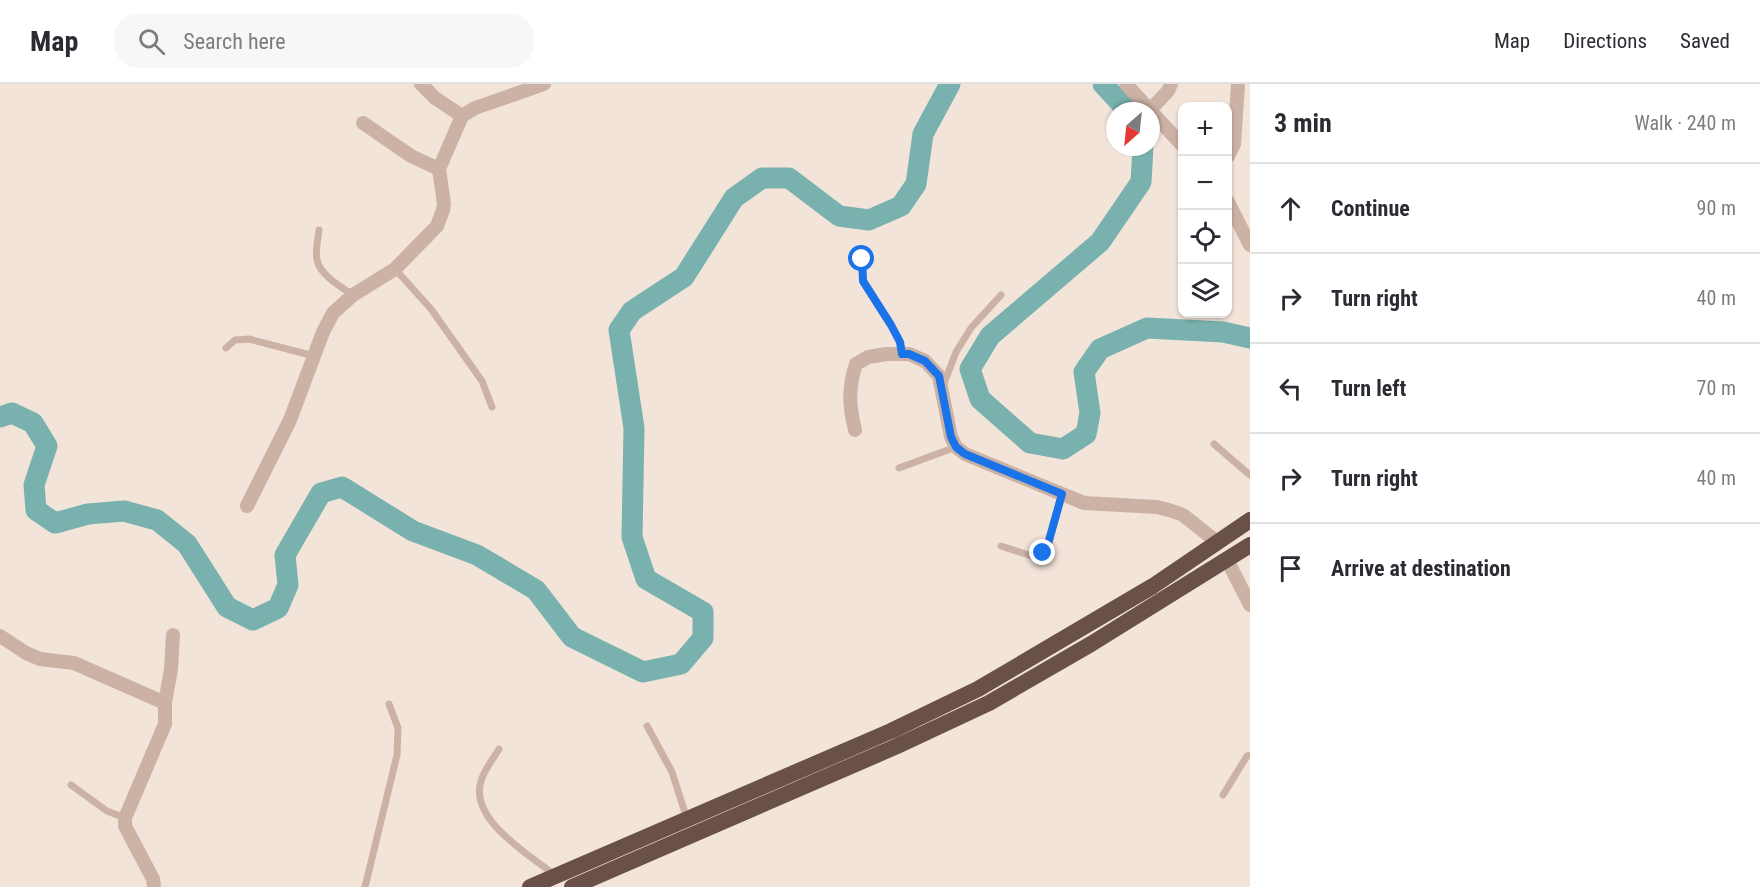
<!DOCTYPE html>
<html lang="en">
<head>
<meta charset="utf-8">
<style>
  :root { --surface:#fff; --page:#f7f7f7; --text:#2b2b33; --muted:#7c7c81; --line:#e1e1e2 }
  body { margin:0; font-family:"Roboto Condensed",sans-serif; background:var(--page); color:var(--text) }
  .controls { position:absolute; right:18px; top:18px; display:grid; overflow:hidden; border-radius:12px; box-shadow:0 2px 4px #0004 }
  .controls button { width:54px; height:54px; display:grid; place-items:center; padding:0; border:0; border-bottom:2px solid var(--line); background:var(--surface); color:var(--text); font:30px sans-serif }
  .compass { position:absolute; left:1106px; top:18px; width:54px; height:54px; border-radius:50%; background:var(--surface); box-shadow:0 2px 4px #0004; rotate:207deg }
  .stop { position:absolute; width:18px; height:18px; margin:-14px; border:4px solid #1a73e8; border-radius:50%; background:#fff }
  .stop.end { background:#1a73e8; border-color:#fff; box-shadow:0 2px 6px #0008 }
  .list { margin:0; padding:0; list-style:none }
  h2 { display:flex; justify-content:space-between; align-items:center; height:78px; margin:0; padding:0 24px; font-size:26px }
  h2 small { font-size:20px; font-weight:400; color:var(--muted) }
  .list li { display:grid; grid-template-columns:39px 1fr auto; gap:18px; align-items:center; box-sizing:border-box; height:90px; padding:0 24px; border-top:2px solid var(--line) }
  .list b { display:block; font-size:22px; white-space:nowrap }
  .list em { font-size:20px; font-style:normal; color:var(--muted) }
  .icon { flex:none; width:33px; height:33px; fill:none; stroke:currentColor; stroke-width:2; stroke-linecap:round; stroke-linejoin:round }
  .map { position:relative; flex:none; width:1250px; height:803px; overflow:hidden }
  header { display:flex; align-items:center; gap:36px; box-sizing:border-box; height:84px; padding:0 30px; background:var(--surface); border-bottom:2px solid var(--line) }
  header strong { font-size:28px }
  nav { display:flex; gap:33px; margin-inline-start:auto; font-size:21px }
  .search { width:420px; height:54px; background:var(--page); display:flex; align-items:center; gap:15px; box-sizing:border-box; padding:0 21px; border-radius:24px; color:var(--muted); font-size:22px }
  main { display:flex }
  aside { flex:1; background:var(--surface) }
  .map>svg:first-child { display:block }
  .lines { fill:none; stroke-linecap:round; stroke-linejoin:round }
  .river { stroke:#78b1ad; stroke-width:21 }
  .service { stroke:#cbb2a5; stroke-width:7 }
  .minor { stroke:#cbb2a5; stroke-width:14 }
  .trunk { stroke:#69514a; stroke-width:16 }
  .route { stroke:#1a73e8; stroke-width:8 }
</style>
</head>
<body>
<header>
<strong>Map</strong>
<div class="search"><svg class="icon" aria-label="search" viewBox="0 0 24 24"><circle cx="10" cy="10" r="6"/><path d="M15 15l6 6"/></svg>Search here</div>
<nav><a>Map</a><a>Directions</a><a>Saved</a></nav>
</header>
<main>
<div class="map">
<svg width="1250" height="803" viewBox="0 0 1250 803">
  <rect width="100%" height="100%" fill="#f3e4da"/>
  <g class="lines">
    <path class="river" d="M1103,0L1128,27
      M1143,63L1141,98L1100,158L990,252L970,285L980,315L1030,359L1063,365L1086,350L1090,329L1084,288L1100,265L1147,244L1223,248L1250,254
      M0,333L12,329L33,339L47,362L34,401L36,426L55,439L88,430L124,427L157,436L187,460L227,523L253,536L278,524L288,501L285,471L321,409L342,403L413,447L477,471L536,506L572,553L643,588L681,580L703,554V528L646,495L632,453L634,344L619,246L632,227L684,193L734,114L762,94H789L839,132L869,136L901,122L916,100L923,50L950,0"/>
    <path class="service" d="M319,146C318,155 315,168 317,176C320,191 341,203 353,211
      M862,175L863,197L891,241L900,258L902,270
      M395,185L431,225L482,297L492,323
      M226,264L235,256L249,255L314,272
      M943,302L956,268L971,244L1001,211
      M1214,360L1250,391
      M899,384L956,363
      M1001,462L1032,472H1037L1046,467L1062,410
      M647,642L672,688L687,735
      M499,665C493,675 484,686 481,697C469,736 529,770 553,790
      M71,701L107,727L125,734
      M1223,711L1247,672L1250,671
      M365,803L397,671L398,644L389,620"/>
    <path class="minor" d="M421,0L435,14L462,32
      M1126,0L1182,61
      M1150,26L1168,7L1171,0
      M363,39L411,72L439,85
      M1228,72L1234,60L1238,0
      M1228,118L1250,161
      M855,346C849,322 848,304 856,280L868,273L887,270H909L925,277L939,292L951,353L956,363L965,370L1084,419L1157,423L1172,427L1183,431L1217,458
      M247,422L290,336L323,248L333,229L353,211L395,185L437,142L443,126L444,120L439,85L462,32L475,24L544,0
      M1227,476L1250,521
      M0,552L26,569L40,575L74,579L165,619
      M154,803L153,795L125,742V734L165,640V619L171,585L173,551"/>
    <path class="trunk" d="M530,803L891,647L978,605L1153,502L1250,436
      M572,803L895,663L989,619L1091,560L1250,461"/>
  </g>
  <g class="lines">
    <path class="route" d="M862,175L863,197L891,241L900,258L902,270H909L925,277L939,292L951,353L956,363L965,370L1062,410L1046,467L1043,469"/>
  </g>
</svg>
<div class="controls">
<button>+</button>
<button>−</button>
<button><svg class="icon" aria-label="locate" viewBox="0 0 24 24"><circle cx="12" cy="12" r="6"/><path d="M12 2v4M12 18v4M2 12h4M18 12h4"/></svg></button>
<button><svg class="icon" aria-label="layers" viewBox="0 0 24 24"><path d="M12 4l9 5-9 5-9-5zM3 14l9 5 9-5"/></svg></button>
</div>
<svg class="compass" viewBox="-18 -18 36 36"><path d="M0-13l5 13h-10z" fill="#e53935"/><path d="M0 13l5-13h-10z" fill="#7c7c81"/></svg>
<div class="stop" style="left:862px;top:175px"></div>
<div class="stop end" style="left:1043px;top:469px"></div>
</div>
<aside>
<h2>3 min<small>Walk · 240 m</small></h2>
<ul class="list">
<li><svg class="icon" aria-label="ahead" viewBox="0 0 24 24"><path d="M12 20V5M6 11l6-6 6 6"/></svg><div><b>Continue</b></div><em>90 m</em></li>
<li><svg class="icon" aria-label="right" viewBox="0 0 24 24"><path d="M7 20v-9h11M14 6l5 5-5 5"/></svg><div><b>Turn right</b></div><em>40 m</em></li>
<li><svg class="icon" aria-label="left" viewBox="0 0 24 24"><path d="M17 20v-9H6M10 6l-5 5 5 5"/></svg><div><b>Turn left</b></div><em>70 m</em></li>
<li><svg class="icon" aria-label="right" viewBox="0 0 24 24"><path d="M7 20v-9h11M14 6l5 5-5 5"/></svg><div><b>Turn right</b></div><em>40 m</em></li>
<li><svg class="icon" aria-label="arrive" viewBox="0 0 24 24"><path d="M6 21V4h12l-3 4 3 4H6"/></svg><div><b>Arrive at destination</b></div></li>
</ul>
</aside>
</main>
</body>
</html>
